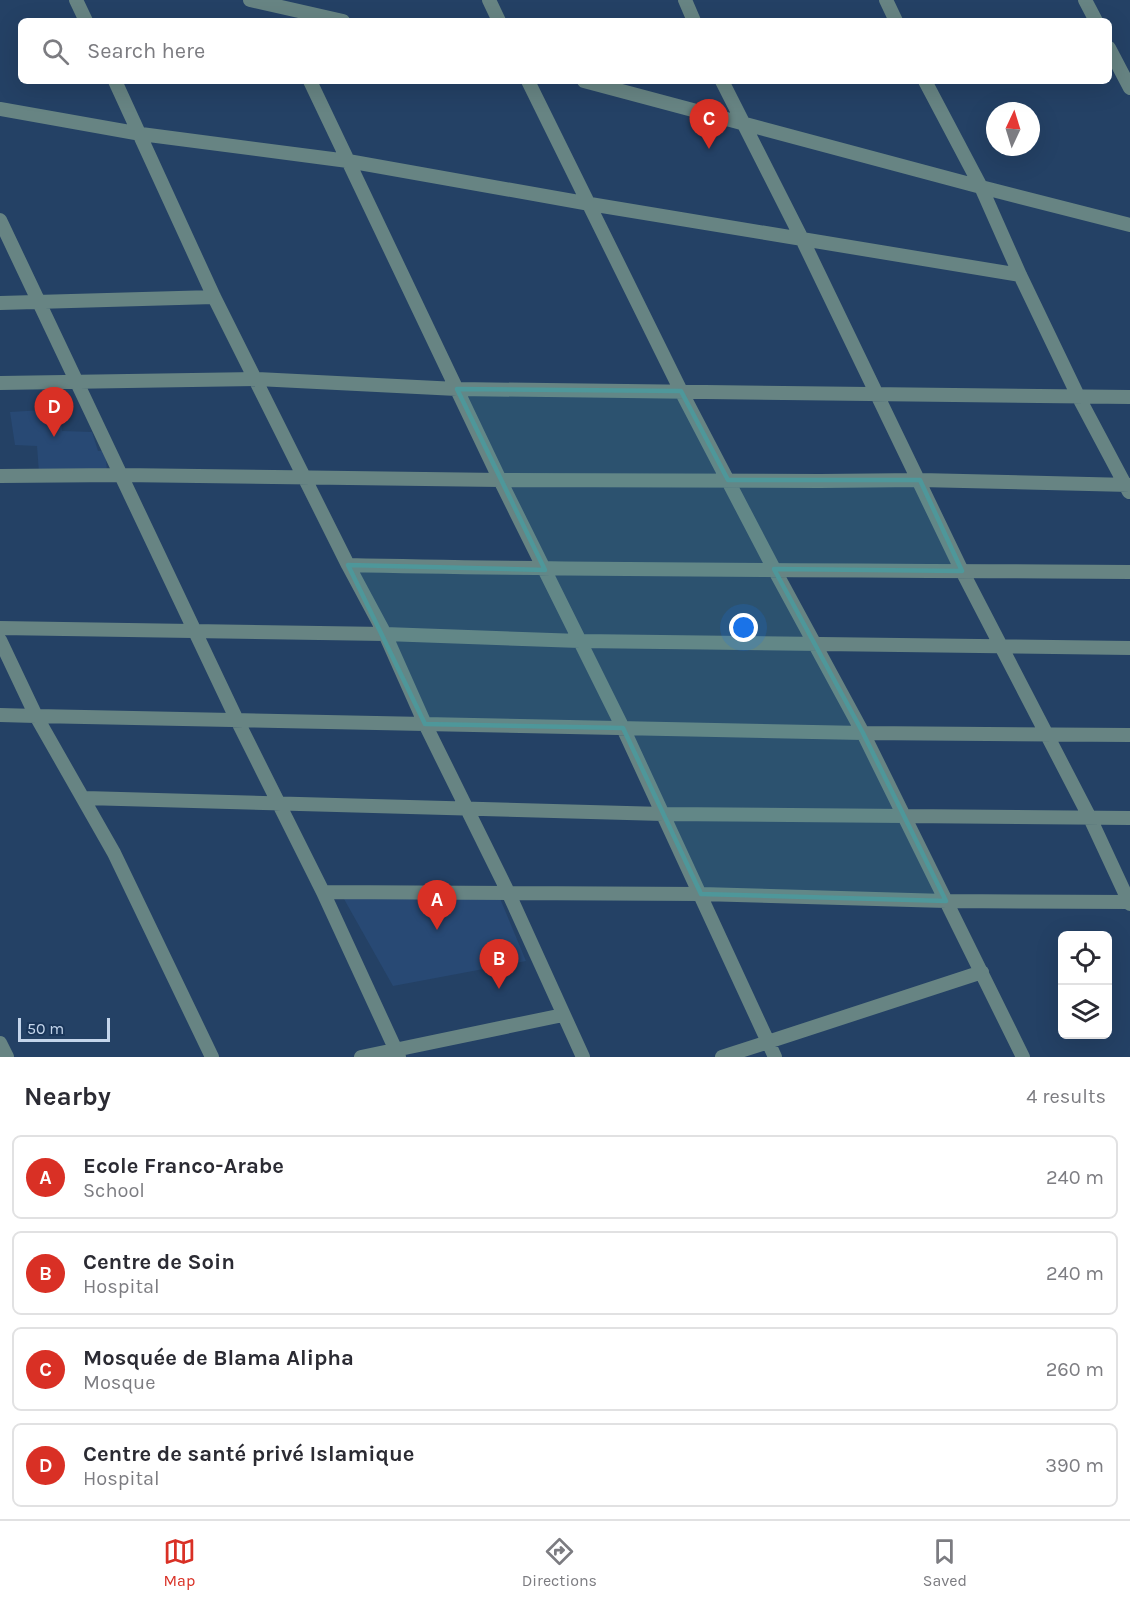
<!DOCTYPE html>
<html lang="en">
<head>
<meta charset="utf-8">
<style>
  :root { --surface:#fff; --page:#f7f7f7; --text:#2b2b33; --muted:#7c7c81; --line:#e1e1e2; --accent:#d93025 }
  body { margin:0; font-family:Karla,sans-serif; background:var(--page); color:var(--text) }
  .controls { position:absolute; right:18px; bottom:18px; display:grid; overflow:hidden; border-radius:9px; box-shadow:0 6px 24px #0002 }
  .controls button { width:54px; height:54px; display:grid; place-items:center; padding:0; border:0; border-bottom:2px solid var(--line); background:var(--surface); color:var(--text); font:30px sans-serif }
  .compass { position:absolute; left:986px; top:102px; width:54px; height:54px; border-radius:50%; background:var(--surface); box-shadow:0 6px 24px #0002; rotate:4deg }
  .scale { position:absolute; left:18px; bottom:15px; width:92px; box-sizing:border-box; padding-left:6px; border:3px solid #c4d5eb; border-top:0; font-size:16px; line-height:21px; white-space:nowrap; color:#c4d5eb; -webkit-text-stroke:4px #1a365a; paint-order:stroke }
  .you { position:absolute; left:744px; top:628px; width:21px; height:21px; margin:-15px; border:4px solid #fff; border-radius:50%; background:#1a73e8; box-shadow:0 0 0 9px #1a73e833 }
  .badge { display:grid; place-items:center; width:39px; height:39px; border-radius:50%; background:var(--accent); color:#fff; font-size:20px; font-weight:700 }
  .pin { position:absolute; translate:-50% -50px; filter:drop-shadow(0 2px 3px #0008) }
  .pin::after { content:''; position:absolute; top:32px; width:21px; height:18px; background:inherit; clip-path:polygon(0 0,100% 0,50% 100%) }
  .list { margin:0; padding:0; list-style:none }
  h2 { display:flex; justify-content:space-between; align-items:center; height:78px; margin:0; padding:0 24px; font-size:26px }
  h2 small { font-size:20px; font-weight:400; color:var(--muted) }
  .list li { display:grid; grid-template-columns:39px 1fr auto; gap:18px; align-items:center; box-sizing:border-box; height:84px; margin:0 12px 12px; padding:0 12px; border:2px solid var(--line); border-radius:9px }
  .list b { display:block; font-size:22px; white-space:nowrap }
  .list p { margin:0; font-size:20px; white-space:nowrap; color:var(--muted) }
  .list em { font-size:20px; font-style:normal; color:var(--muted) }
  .icon { flex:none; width:33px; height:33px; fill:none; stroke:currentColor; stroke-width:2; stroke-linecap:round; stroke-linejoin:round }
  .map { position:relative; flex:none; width:1130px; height:1057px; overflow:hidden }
  .search { position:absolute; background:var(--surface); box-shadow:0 6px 24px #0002; left:18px; right:18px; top:18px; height:66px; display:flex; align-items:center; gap:15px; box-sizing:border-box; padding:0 21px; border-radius:9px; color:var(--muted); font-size:22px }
  .sheet { height:462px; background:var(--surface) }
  nav { display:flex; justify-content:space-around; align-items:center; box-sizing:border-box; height:84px; border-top:2px solid var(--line); background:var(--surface); font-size:16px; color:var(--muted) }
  nav a { display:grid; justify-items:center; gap:3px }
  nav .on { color:var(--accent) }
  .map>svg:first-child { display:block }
  .built { fill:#284974 }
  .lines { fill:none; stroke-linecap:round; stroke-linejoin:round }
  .minor { stroke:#678483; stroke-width:14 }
  .marked { fill:#4e979a; fill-opacity:0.2; stroke:#4e979a; stroke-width:4.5; stroke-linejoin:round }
</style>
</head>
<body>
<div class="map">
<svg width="1130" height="1057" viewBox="0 0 1130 1057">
  <rect width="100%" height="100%" fill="#244165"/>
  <path class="built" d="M60,409L62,431L92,432L98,451H105L107,470L39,473L37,446L15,445L10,412Z
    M499,896L526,961L393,986L344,899Z"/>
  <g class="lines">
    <path class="minor" d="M76,0L86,21
      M250,0L343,21
      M489,0L499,21
      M685,0L694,21
      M886,0L896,21
      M1085,0L1096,21
      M1109,48L1130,88
      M115,81L214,297L348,565L385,634L425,724L508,892L583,1057
      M310,81L500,480L623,728L775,1057
      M528,81L681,391L774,569L863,733L1023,1057
      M584,81L981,187L1130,225
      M722,81L802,239L962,571L1090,818L1130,904
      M925,81L981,187L1020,275L1079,398L1129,492
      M0,109L141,134L348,161L590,204L1020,275
      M0,220L236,718L323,892L399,1057
      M0,303L214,297
      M0,383L257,379L457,389L1130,397
      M0,476L121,475L500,480L820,481L920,480L1130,485
      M348,565C609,571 869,570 1130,572
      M0,628L385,634L580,641L1130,648
      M0,640L36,716L863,733L1130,735
      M0,715L36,716L114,853L212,1057
      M85,798L663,814L1130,818
      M323,892L701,894L946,901L1130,902
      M0,1043L7,1057
      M361,1057L563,1015
      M722,1057L982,972"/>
  </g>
  <path class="marked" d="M457,389L681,391L728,480H920L962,571L774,569L863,733L946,901L701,894L623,728L425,724L348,565L545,570Z"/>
</svg>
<div class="controls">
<button><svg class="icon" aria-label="locate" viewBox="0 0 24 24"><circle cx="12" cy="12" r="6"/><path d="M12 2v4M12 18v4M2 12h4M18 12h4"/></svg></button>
<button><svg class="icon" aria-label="layers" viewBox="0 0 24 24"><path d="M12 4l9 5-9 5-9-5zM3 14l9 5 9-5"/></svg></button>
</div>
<svg class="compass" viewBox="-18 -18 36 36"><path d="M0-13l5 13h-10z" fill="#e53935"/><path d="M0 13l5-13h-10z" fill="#7c7c81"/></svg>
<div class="scale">50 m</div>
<div class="you"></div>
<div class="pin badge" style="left:437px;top:930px">A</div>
<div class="pin badge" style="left:499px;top:989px">B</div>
<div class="pin badge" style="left:709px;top:149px">C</div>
<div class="pin badge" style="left:54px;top:437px">D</div>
<div class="search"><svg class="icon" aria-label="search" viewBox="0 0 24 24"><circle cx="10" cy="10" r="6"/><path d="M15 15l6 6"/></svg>Search here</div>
</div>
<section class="sheet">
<h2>Nearby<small>4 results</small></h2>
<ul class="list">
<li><span class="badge">A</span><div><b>Ecole Franco-Arabe</b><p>School</p></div><em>240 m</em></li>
<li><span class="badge">B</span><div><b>Centre de Soin</b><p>Hospital</p></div><em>240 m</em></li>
<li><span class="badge">C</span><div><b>Mosquée de Blama Alipha</b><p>Mosque</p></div><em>260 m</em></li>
<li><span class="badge">D</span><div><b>Centre de santé privé Islamique</b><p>Hospital</p></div><em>390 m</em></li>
</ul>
</section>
<nav>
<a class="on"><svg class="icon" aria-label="map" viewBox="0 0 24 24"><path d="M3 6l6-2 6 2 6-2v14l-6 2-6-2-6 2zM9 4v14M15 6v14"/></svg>Map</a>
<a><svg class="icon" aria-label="directions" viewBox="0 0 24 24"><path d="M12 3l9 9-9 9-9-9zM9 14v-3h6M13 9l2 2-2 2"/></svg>Directions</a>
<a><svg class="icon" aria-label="saved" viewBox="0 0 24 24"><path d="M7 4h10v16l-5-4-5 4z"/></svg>Saved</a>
</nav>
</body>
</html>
